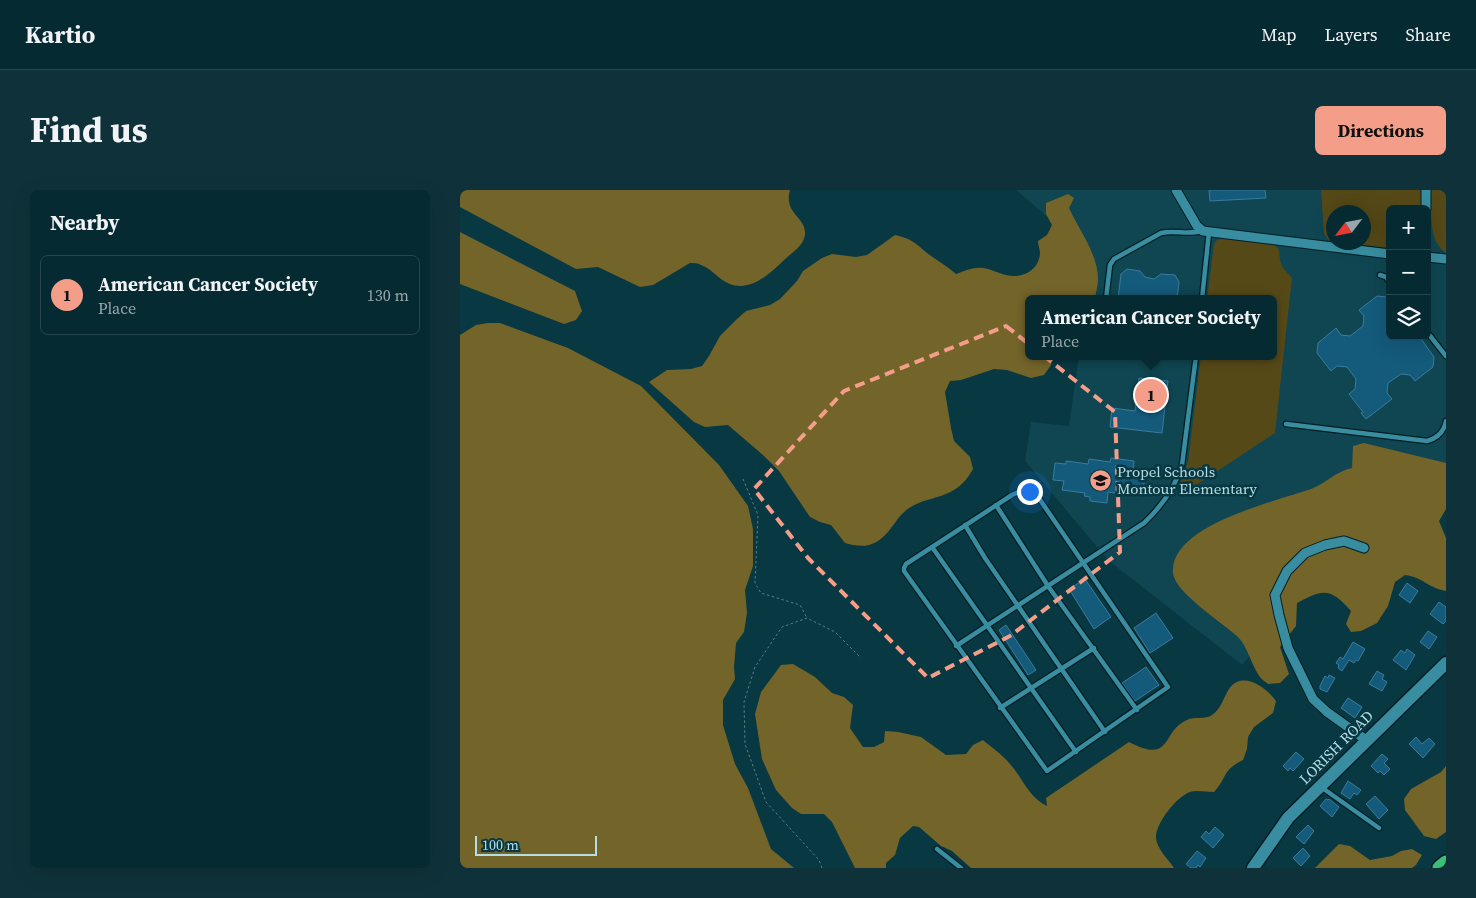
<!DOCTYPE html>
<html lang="en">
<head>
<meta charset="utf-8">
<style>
  :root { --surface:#062a32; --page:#0f323a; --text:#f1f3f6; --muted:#98a7ac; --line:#27464d; --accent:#f49e89 }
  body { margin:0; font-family:"Source Serif 4",serif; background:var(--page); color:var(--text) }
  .controls { position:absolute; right:15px; top:15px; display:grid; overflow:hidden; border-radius:8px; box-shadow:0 5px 20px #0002 }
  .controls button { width:45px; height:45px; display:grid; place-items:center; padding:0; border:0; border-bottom:1px solid var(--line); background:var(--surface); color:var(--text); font:25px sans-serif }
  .compass { position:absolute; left:866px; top:15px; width:45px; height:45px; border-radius:50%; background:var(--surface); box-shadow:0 5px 20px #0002; rotate:238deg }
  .scale { position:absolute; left:15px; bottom:12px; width:122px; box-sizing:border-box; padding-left:5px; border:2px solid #b6dde6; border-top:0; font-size:14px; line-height:18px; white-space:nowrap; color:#b6dde6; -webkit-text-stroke:4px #083842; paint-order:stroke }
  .you { position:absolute; left:569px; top:301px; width:18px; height:18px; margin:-12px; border:4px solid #fff; border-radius:50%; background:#1a73e8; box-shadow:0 0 0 8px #1a73e833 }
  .badge { display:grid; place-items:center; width:32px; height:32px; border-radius:50%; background:var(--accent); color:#111; font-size:16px; font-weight:700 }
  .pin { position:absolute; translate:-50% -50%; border:2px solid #fff; box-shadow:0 1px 5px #0006 }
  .popup { position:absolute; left:565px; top:105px; width:252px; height:65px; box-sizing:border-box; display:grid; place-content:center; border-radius:8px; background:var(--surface); filter:drop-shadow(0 1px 4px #0005); font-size:16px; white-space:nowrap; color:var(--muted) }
  .popup b { font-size:19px; color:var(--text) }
  .popup::after { content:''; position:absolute; left:50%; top:100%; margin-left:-10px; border:10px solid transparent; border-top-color:var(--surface) }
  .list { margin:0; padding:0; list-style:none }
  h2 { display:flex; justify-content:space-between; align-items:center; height:65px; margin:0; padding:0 20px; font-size:21px }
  h2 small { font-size:16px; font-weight:400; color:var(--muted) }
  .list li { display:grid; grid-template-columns:32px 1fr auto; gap:15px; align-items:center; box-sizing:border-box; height:80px; margin:0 10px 10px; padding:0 10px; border:1px solid var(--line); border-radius:8px }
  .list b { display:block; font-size:19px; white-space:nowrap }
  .list p { margin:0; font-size:16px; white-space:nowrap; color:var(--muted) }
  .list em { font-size:16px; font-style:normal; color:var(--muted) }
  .icon { flex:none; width:28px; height:28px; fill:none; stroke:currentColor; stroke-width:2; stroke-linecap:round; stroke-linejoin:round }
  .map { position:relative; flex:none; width:986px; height:678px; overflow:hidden; border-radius:8px }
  header { display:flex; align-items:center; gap:30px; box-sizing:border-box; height:70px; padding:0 25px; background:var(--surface); border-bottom:1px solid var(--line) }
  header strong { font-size:24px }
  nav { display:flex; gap:28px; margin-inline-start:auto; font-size:18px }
  .intro { display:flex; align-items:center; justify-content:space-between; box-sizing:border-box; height:120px; padding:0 30px }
  h1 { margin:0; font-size:35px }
  .button { padding:12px 22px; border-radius:8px; background:var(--accent); color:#111; font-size:18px; font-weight:700 }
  main { display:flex; gap:30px; padding:0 30px }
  aside { flex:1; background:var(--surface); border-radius:8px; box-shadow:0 5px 20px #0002 }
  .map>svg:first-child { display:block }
  .built { fill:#0f4651; fill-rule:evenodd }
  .green { fill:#564918 }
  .forest { fill:#73642a }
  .building { fill:#145a7b; stroke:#3b7b9e }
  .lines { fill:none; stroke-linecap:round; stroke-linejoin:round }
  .lane-casing { stroke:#031e24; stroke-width:7 }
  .street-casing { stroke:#031e24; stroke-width:11 }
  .secondary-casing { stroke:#031e24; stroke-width:15 }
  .highway-casing { stroke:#031e24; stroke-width:18 }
  .path { stroke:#548089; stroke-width:1; stroke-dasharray:2.5 2.5; stroke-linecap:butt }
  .lane { stroke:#388ea0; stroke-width:4.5 }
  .street { stroke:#388ea0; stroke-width:9 }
  .secondary { stroke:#388ea0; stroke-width:12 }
  .highway { stroke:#3cbe76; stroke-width:15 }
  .marked { fill:none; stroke:#f49e89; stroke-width:4; stroke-dasharray:10 6; stroke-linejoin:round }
  .labels { text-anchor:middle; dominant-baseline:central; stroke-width:5; stroke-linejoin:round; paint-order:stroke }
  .poi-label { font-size:15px; fill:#b6dde6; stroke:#083842; text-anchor:start }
  .street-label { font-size:15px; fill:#b6dde6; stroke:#083842 }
</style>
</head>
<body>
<header>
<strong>Kartio</strong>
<nav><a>Map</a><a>Layers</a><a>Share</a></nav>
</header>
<div class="intro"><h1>Find us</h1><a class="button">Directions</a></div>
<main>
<aside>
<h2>Nearby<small></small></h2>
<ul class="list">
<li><span class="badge">1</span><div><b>American Cancer Society</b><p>Place</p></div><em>130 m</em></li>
</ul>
</aside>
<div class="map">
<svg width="986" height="678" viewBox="0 0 986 678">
  <rect width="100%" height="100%" fill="#083842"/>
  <path class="built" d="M556,0H986V274L967,270L782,475L648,370L565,271L571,232L609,236L619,166H814V109H627L633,66ZM930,19H967V146H930ZM874,22H904V52H874Z"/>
  <path class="green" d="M861,0H961L962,19H930V58L886,53L904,52V22H874L873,51L868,50L864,43Z
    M971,0H986V63C967,51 972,20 971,0Z
    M762,48L813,53C822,59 818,65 821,73C822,78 828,83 832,88L815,243L727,301L720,298L719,295L728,272L741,166H814V109H747L754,54L757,50Z"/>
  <path class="forest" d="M0,0H330C323,24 347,27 345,45C343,57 331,63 323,71C310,84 290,102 270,94C259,90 252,79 241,75C238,73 233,73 230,73L193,95L180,97L138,77L116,79L0,17Z
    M608,4L614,8L609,18C619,40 638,64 638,89C638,95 636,102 635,109H568V166H593L591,175L584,185L571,188L547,180L534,179L501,190L490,191L485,202L491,238L494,251L510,267L513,279C494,315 463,302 442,324C432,335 425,351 409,355C401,357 392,355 385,353L371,335L360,332L350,327L319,281L303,265L268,235L245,237L234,232L189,192L207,180L231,179L242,176L249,166L260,146L277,129L286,121L310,115L320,109L337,91L343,81L362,68L372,64L396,67L407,65L435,45C452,49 454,52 467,63C476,70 487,76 496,84C505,81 513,77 523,78C531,79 538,83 546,85C561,89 579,81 580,63C580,60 578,55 578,51L587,45L592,35L586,24V13Z
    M0,42L115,101L122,121L116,130L104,134L0,94Z
    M28,133H40L108,158L181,196L259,275L288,316L293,339V376L285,400L287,423L284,442L276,453L274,477L275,489L263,510V535L275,574L288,598L311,659L334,678H0V145L16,135Z
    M904,253L986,273V319L979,331L986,348V401C968,398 963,387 945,385L935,392L928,416L917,433L901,441L891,442L886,434L891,421C870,397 863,399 837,413L836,436L820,457L829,484L820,493L808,494C806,492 802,490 800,487C791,475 788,457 778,447C763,433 715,403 713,383C709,335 817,311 851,299C867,293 874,282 892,278L893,256Z
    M333,474L355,487L372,503L384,507L393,515L390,538L403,557H414L424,552L425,541L438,542L461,547L486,565L506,564L513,555L523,550C531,557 543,565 550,574C562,587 569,608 587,616L586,608L669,552C713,575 701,541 727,530C734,526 746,530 752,525C762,518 763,508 769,499C782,480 806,497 816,511L813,523L794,537L788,547L787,559L783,570C761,581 768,587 754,602C747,602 737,600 730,602C717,606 695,634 696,648C697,659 708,669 714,678H511L492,661L481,656L459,637L453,636L440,648L435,665L426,673V678H395L372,632L364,624H341L332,618L316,600L302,569L295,524L301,502L321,475Z
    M986,576V642L976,649L964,646L945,620L944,609L951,599L981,582Z
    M879,654L890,656L910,670L932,666L941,661L952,659L962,665L956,675L952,678H855Z"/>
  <path class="building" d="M749,0H805L806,8L750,11Z
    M667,79L680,81L685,87L694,89L701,84L715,85L719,92L717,109H658L661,84Z
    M917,106L927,107L930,110V146H959L974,167L973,177L955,191L950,185L941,184L928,193L927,203L932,209L906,229L901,223L903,222L889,204L895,199L896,189L887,177L877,176L871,181L857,163L858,153L876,138L881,145L890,146L903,136L904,126L899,120Z
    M679,188L708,191L702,243L650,237L652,218L675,221Z
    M651,268L674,271L673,283L685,285L683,301L671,299L670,305L648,302L647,313L630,311V307L624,306L625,303L602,300L604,291L593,290L595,273L606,274V271L628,274L629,269L650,272Z
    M625,389L651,427L634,439L609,399Z
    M947,393L958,401L950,413L939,405Z
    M979,412L986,417V431L983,434L970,424Z
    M696,423L713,448L690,463L674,438Z
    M546,435L576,480L568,485L539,440Z
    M968,441L977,447L969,459L960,452Z
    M893,452L905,459L898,471L896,470L894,473L889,470L882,481L878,478L879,475L876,473L880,467L883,469Z
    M947,459L955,465L946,480L933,470L941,460L945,463Z
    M686,477L699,495L675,511L662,493Z
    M917,481L924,485L922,489L927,492L922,501L909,494Z
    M869,485L875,488L867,502L860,499V496L865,486L868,488Z
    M888,508L902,517L895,528L881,518Z
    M956,547L962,554L969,548L975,554L963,568L949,554Z
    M836,562L844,569L833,581L830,578L828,581L823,576Z
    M922,564L928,569L924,573L930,579L924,585L920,581L918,583L911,576Z
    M888,591L901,600L897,605L894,603L890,609L881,603Z
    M915,606L928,620L919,629L906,614Z
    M866,609L868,610L869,609L879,617L872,627L860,616Z
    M848,635L854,641L844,654L836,647Z
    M755,637L764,645L753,658L741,647L746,641L749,644Z
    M843,658L850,666L841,676L833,668Z
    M737,661L746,668L740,677L738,675L736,678H731L726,674Z"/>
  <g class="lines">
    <defs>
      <path id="lane" d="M920,85L926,87L930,93
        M646,109L650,75L654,69L701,43C715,40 728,45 741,41
        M742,109L749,42
        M967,142L986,166
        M826,234L967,251C978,248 984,242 986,231
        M565,299L574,301L708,497L587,581L444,381V378L446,374L552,305Z
        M536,315L588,396L677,520
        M505,335L525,368L645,542
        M472,357L616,562
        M496,456L684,333C702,316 715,298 722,275L736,166
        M540,518L634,458
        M861,597L919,638
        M477,659L501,678"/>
      <path id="street" d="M716,0L737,36L743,41L930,64
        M966,0V19
        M967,67L986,69
        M904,358L884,351L865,355L845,363L827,381L815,405L819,425L828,458L853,509L867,522L906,550"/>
      <path id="secondary" d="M793,678L828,628L986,473"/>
      <path id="highway" d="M980,678L986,673"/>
    </defs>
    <use href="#lane" class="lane-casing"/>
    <use href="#street" class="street-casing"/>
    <use href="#secondary" class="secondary-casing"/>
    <use href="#highway" class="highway-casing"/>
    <path class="path" d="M283,289L298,325L295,393L301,403L340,415L347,428
      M362,678L359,670L306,612L285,554L284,512L295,477L322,437L347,428L375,442L401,468"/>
    <use href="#lane" class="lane"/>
    <use href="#street" class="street"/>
    <use href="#secondary" class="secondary"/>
    <use href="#highway" class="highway"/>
  </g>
  <path class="marked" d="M546,136L655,222L660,362L550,446L468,488L348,368L294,299L384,201Z"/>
  <defs>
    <symbol id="school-disc" viewBox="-11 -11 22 22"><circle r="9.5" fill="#f49e89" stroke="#083842"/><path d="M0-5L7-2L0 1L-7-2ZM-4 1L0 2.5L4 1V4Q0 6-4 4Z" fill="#111"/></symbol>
  </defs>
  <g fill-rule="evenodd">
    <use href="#school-disc" x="628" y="278" width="25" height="25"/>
  </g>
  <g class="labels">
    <g class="poi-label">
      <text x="657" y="281">Propel Schools<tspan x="657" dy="17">Montour Elementary</tspan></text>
    </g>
    <g class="street-label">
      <text transform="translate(876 557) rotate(-45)">LORISH ROAD</text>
    </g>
  </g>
</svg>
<div class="controls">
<button>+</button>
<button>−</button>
<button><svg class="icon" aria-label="layers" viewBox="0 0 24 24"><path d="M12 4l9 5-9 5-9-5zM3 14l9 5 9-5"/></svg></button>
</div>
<svg class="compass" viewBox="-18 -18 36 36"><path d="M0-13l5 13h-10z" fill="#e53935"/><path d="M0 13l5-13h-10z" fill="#98a7ac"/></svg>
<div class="scale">100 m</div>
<div class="you"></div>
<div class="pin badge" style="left:691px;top:205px">1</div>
<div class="popup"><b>American Cancer Society</b>Place</div>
</div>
</main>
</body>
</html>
